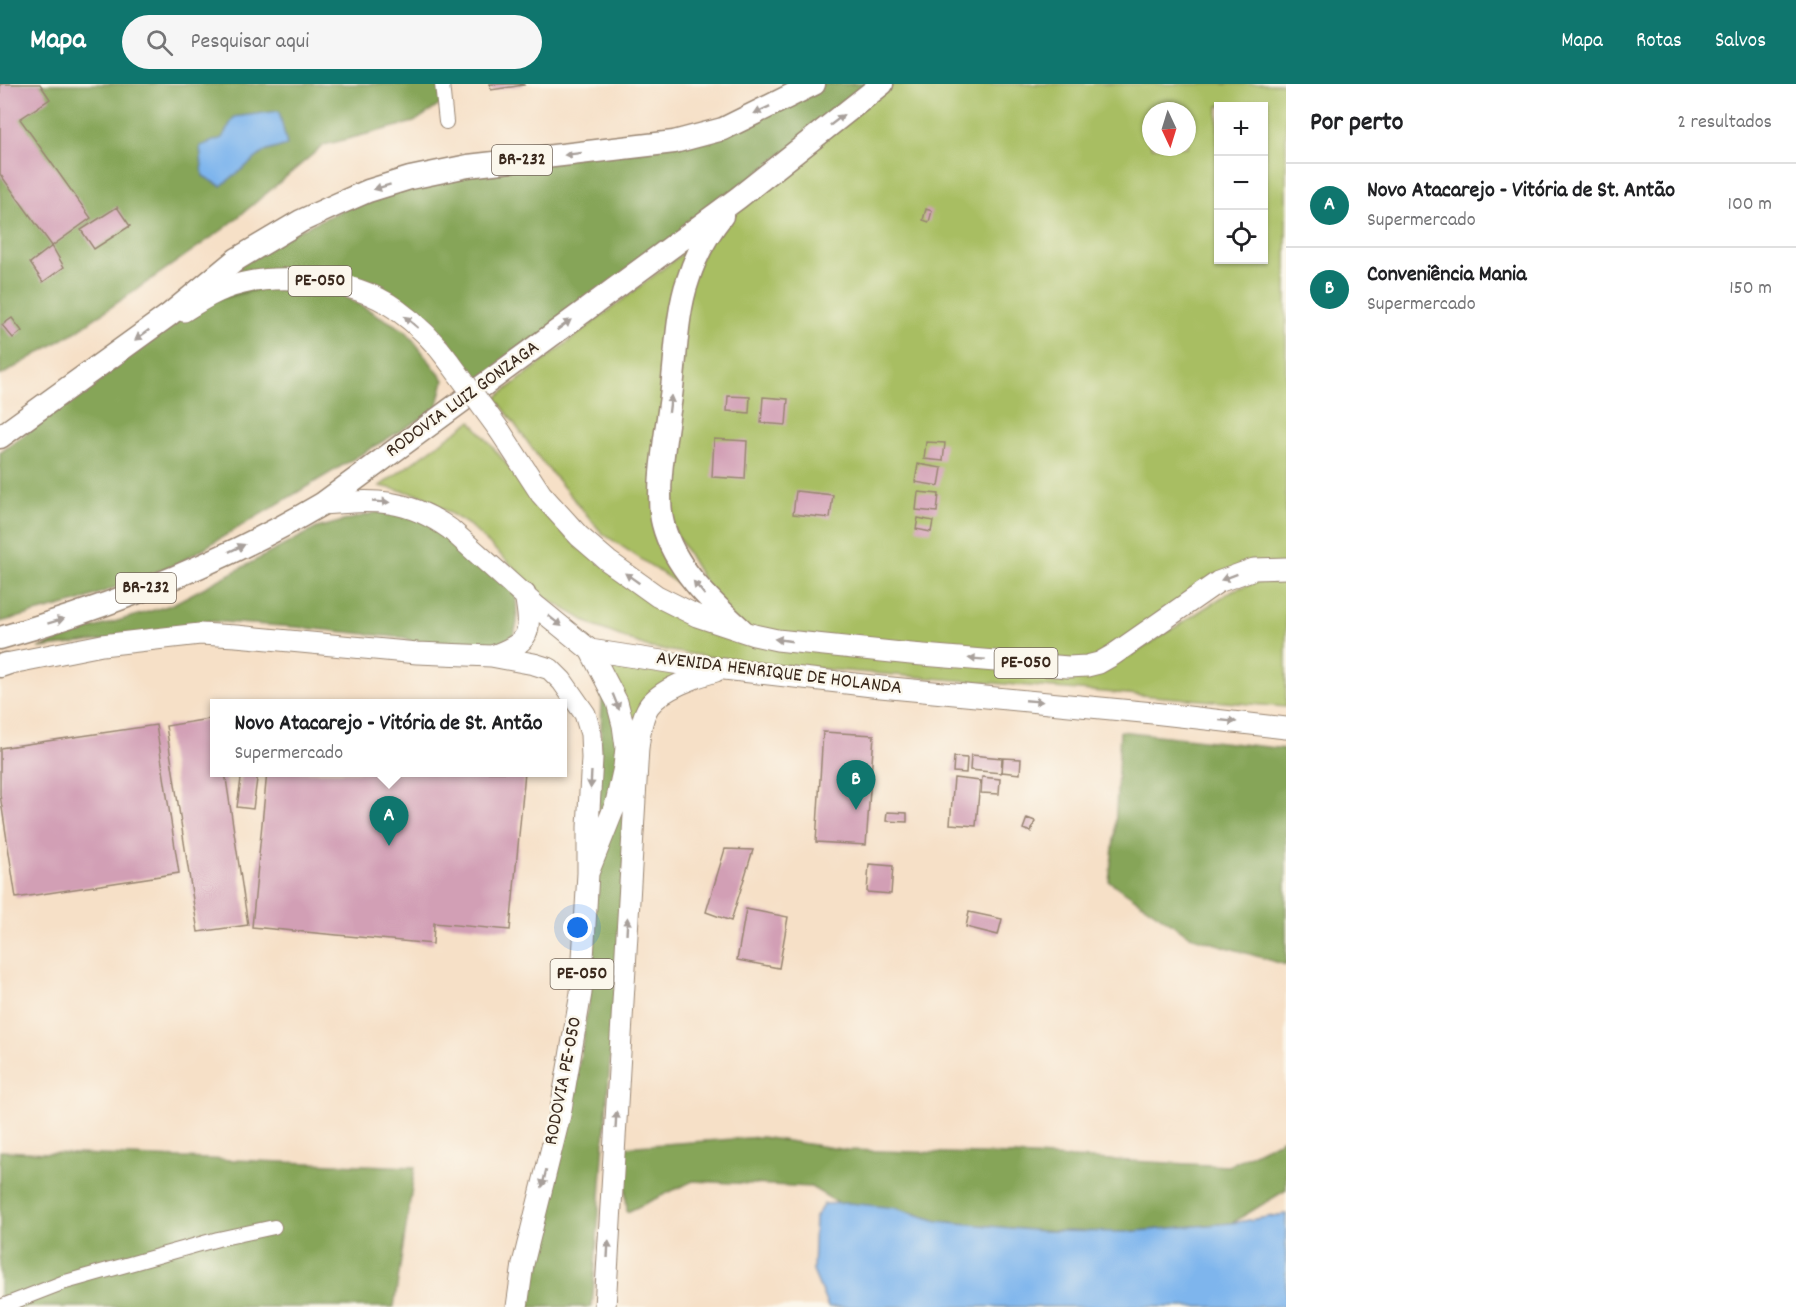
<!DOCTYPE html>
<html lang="pt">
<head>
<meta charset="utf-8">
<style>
  :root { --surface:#fff; --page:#f6f6f6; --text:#202124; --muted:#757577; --line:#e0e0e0; --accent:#0f766e }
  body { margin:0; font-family:Dekko,sans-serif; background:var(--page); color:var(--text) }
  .controls { position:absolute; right:18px; top:18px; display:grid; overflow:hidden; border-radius:0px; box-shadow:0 2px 4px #0004 }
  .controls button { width:54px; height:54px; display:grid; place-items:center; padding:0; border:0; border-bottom:2px solid var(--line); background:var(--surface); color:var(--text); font:30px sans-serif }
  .compass { position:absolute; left:1142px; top:18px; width:54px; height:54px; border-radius:50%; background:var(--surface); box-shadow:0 2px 4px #0004; rotate:176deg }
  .you { position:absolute; left:578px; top:844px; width:21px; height:21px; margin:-15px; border:4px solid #fff; border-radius:50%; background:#1a73e8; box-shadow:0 0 0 9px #1a73e833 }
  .badge { display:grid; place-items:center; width:39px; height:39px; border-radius:50%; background:var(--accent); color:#fff; font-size:20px; font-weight:700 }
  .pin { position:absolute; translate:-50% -50px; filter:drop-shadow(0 2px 3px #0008) }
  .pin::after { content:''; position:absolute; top:32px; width:21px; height:18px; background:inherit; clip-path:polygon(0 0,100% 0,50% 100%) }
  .popup { position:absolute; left:210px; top:615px; width:357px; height:78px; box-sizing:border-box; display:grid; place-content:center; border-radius:0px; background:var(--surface); filter:drop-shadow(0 2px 4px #0005); font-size:20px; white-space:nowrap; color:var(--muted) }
  .popup b { font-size:22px; color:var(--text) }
  .popup::after { content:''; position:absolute; left:50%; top:100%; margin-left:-12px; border:12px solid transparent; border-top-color:var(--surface) }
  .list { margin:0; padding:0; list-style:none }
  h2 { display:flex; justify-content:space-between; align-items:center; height:78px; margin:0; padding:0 24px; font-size:26px }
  h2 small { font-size:20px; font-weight:400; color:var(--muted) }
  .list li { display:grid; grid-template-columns:39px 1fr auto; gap:18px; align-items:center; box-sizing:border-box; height:84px; padding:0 24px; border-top:2px solid var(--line) }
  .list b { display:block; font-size:22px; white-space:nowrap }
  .list p { margin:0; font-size:20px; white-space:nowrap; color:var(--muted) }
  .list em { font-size:20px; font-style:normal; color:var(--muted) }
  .icon { flex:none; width:33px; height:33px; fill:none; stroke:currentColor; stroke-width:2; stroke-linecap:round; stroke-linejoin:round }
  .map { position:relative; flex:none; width:1286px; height:1223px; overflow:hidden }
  header { display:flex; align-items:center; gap:36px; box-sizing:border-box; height:84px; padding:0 30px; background:var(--accent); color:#fff }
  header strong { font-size:28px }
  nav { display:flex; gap:33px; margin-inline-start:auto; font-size:21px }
  .search { width:420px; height:54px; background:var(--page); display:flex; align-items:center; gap:15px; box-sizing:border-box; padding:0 21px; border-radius:33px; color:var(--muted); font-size:22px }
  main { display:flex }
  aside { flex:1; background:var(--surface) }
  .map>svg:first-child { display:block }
  .green { fill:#a8be62; stroke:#727440; stroke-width:1.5; fill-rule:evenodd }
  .forest { fill:#86a558; stroke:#60683b; stroke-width:1.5 }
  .water { fill:#7eb5ed; stroke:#5c7086; stroke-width:1.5 }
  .building { fill:#d29fb5 }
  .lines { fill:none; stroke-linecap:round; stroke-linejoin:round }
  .minor-casing { stroke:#988572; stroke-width:16 }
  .primary-casing { stroke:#988572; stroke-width:23 }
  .trunk-casing { stroke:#988572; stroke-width:25 }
  .minor { stroke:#fff; stroke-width:14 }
  .primary { stroke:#fff; stroke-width:21 }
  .trunk { stroke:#fff; stroke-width:22 }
  .primary-bridge-casing { stroke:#988572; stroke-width:23; stroke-linecap:butt }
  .primary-bridge { stroke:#fff; stroke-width:21 }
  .oneway { fill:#a79f9a }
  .labels { text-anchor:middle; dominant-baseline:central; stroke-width:5; stroke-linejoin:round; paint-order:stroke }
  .shield { fill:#fbf7ec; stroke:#75685c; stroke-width:1.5 }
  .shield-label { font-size:18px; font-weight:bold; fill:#3b2a1e }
  .street-label { font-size:20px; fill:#3b2a1e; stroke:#fbf7ec }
</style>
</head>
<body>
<header>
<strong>Mapa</strong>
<div class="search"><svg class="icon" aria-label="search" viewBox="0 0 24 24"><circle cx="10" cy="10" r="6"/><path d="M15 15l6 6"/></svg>Pesquisar aqui</div>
<nav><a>Mapa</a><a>Rotas</a><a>Salvos</a></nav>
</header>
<main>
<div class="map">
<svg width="1286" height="1223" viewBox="0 0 1286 1223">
  <rect width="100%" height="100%" fill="#fbf7ec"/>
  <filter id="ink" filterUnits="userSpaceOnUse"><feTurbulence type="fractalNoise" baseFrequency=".0167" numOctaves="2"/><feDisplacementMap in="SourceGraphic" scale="12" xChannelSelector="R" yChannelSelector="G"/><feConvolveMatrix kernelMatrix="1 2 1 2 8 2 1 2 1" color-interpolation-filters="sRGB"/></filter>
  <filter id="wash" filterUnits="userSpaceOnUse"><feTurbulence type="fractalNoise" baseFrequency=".008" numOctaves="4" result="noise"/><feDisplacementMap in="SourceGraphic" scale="24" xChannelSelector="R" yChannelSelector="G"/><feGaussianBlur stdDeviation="1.35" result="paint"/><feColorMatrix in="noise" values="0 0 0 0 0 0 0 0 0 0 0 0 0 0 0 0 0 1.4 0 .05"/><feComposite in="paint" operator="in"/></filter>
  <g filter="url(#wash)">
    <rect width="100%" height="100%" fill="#f6e0c7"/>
    <path class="green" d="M888,0H1286V484L1254,485L1099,579L741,545L722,528L660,422L684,210L715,142ZM1218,22H1264V176H1218ZM1151,27H1187V63H1151Z
      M692,162L654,400L693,510L602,449L539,374L496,314Z
      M471,337L568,454L731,554L1091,586L1129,573L1233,506L1257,498H1286V623L749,579L651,564L594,542L546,514L469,441L421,411L380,402Z
      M595,574L691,587L634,647Z"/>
    <path class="forest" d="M0,0H439L444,18L414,38L324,61L225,144L75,248L0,292Z
      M803,0H873L480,303L395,224L295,194L150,233L237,175L435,83L674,58Z
      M264,204L340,210L406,247L444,296L437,325L179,479L77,518L0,538V369L200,220Z
      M385,426L422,435L516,511L517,539L514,550L492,565L421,564L406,554L296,543L207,537L199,545L39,564L77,549L171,521L317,444Z
      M603,586L634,647L592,1223H528L526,1216L580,975L593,884Z
      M1120,647L1286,665V881L1190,852L1109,797L1115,747Z
      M761,1053L847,1066L1013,1071L1228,1082L1286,1053V1106L1232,1139L1126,1148L1041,1147L938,1137L910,1128L838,1119L811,1103L693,1097L627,1128L623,1063Z
      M0,1067L415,1083L394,1223H0Z"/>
    <path class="water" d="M279,27L287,61L264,68L221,102L203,92L200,62L222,54L234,33Z
      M849,1119L895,1124L938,1137L1041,1147L1126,1148L1232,1139L1286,1130V1223H828L813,1187L815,1133L824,1120Z"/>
    <g id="blocks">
      <path class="building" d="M0,0H40L50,15L20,35L91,134L52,162L0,90Z
        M490,0H523L524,1L491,6Z
        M117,123L130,142L94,165L81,146Z
        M926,125L932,127L929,138L923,136Z
        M52,162L64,183L43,198L30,179Z
        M12,234L22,247L13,254L2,241Z
        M728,312L750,313L749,329L727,327Z
        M763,313L788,315L786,341L761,339Z
        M714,355L747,357L745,395L712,393Z
        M926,358L945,359L943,377L924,375Z
        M918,380L942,384L939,402L915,398Z
        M796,407L833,411L830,434L793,430Z
        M918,408L939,410L937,428L916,426Z
        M918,434L933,437L931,448L916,445Z
        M215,634V688H225L248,841L198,848L166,642Z
        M156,641L179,789L16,814L0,711V664Z
        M823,648L874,651L866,761L816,758Z
        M971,671L1002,674L1001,689L970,686Z
        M954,673L967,674L966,689L953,688Z
        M1003,674L1021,675L1020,690L1002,688Z
        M242,688H258L253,725L237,723Z
        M267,688H525L510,846L434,839L433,860L252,843Z
        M982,693L1000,695L999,710L981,709Z
        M954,694L980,697L976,742L950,740Z
        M887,728L907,729V738L886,737Z
        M1027,734L1035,737L1031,748L1023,745Z
        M725,765L753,766L731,837L706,828Z
        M869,780L893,782L891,810L867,808Z
        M746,825L788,833L779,884L737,876Z
        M969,828L1002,835L998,851L966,843Z"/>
    </g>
  </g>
  <g filter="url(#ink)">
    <use href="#blocks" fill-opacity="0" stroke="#988572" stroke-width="1.5"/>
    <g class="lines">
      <defs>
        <path id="minor" d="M442,0L446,38
          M0,1223L62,1199L218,1155L274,1143"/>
        <path id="primary" d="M184,227C197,219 210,210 224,205C273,186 353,194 396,225C417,240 436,259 451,280
          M500,347L541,410L579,452L608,477L657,512L697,532L754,551L777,556L911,570L1068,583L1087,582L1099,579L1113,571L1218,498L1254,485L1286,484
          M322,420C374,416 405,413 450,445L537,523L590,566L681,580L881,603L1153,629L1286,644
          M492,572C531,558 532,550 525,510
          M6,580L102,561L200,550L236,552L417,569L491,572L534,580L550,585L562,597L585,630L591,650L592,674L588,743V789
          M517,1223L523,1180L560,1031L581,909L588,789L616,719L624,683L626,663L623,641L617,618L590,566
          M605,1223L638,664C640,650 641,634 649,622C661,605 697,592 716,587"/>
        <path id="trunk" d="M722,132C707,151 695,173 688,196C677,227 676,271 672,304C668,341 654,406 663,440C674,483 709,516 741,545
          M0,353L169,231L237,175L301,137L338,120L368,107L410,94L468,82L674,58L723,45L814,0
          M0,554C112,522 222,479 322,420L738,114L882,0
          M0,582L6,580"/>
      </defs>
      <use href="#minor" class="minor-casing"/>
      <use href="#primary" class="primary-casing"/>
      <use href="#trunk" class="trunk-casing"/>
      <use href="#minor" class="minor"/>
      <use href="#primary" class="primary"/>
      <use href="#trunk" class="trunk"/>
      <defs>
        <path id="primary-bridge" d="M451,280L500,347"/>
      </defs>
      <use href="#primary-bridge" class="primary-bridge-casing"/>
      <use href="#primary-bridge" class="primary-bridge"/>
    </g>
    <defs><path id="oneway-solid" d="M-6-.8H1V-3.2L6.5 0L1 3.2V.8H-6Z" transform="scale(1.5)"/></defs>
    <g class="oneway">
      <use href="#oneway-solid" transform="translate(762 26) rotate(155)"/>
      <use href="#oneway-solid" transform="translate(837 36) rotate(-38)"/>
      <use href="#oneway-solid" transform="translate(573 70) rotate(173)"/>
      <use href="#oneway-solid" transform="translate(382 103) rotate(163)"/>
      <use href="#oneway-solid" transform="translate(411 238) rotate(-140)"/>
      <use href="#oneway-solid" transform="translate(564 241) rotate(-36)"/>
      <use href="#oneway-solid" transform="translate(142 251) rotate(144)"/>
      <use href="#oneway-solid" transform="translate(670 320) rotate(-83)"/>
      <use href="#oneway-solid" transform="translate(381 418) rotate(3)"/>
      <use href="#oneway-solid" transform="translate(237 464) rotate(-25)"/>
      <use href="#oneway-solid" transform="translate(1229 493) rotate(159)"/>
      <use href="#oneway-solid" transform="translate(632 494) rotate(-145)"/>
      <use href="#oneway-solid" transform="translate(699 504) rotate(-130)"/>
      <use href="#oneway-solid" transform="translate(56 537) rotate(-17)"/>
      <use href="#oneway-solid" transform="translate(555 537) rotate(38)"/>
      <use href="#oneway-solid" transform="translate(783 556) rotate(-172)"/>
      <use href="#oneway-solid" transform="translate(977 575) rotate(-176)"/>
      <use href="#oneway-solid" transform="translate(1034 617) rotate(5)"/>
      <use href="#oneway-solid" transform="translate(616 618) rotate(68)"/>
      <use href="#oneway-solid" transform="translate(1228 637) rotate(6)"/>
      <use href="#oneway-solid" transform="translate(591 696) rotate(93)"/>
      <use href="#oneway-solid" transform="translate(627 842) rotate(-87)"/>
      <use href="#oneway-solid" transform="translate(616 1036) rotate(-87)"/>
      <use href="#oneway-solid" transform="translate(544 1095) rotate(104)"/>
      <use href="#oneway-solid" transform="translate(608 1165) rotate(-87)"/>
    </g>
  </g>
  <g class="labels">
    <g class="shield">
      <rect x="492" y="61" width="60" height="30" rx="4.5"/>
      <rect x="288.5" y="182" width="63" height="30" rx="4.5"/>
      <rect x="116" y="489" width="60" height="30" rx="4.5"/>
      <rect x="994.5" y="564" width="63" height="30" rx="4.5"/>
      <rect x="550.5" y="875" width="63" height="30" rx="4.5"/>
    </g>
    <g class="shield-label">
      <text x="522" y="76">BR-232</text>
      <text x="320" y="197">PE-050</text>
      <text x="146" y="504">BR-232</text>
      <text x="1026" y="579">PE-050</text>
      <text x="582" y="890">PE-050</text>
    </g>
    <g class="street-label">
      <text transform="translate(463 316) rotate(-36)">RODOVIA LUIZ GONZAGA</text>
      <text transform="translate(779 590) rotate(7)">AVENIDA HENRIQUE DE HOLANDA</text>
      <text transform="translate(564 997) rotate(-79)">RODOVIA PE-050</text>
    </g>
  </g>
</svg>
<div class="controls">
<button>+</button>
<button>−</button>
<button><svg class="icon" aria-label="locate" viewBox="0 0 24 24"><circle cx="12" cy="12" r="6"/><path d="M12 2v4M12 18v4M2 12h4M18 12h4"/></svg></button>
</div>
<svg class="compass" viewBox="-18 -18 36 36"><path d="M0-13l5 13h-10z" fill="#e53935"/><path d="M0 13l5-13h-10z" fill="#757577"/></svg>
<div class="you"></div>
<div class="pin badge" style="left:389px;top:762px">A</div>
<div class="popup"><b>Novo Atacarejo - Vitória de St. Antão</b>Supermercado</div>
<div class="pin badge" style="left:856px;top:726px">B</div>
</div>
<aside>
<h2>Por perto<small>2 resultados</small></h2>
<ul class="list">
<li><span class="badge">A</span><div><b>Novo Atacarejo - Vitória de St. Antão</b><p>Supermercado</p></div><em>100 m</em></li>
<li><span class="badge">B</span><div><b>Conveniência Mania</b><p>Supermercado</p></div><em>150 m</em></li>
</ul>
</aside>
</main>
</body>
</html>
